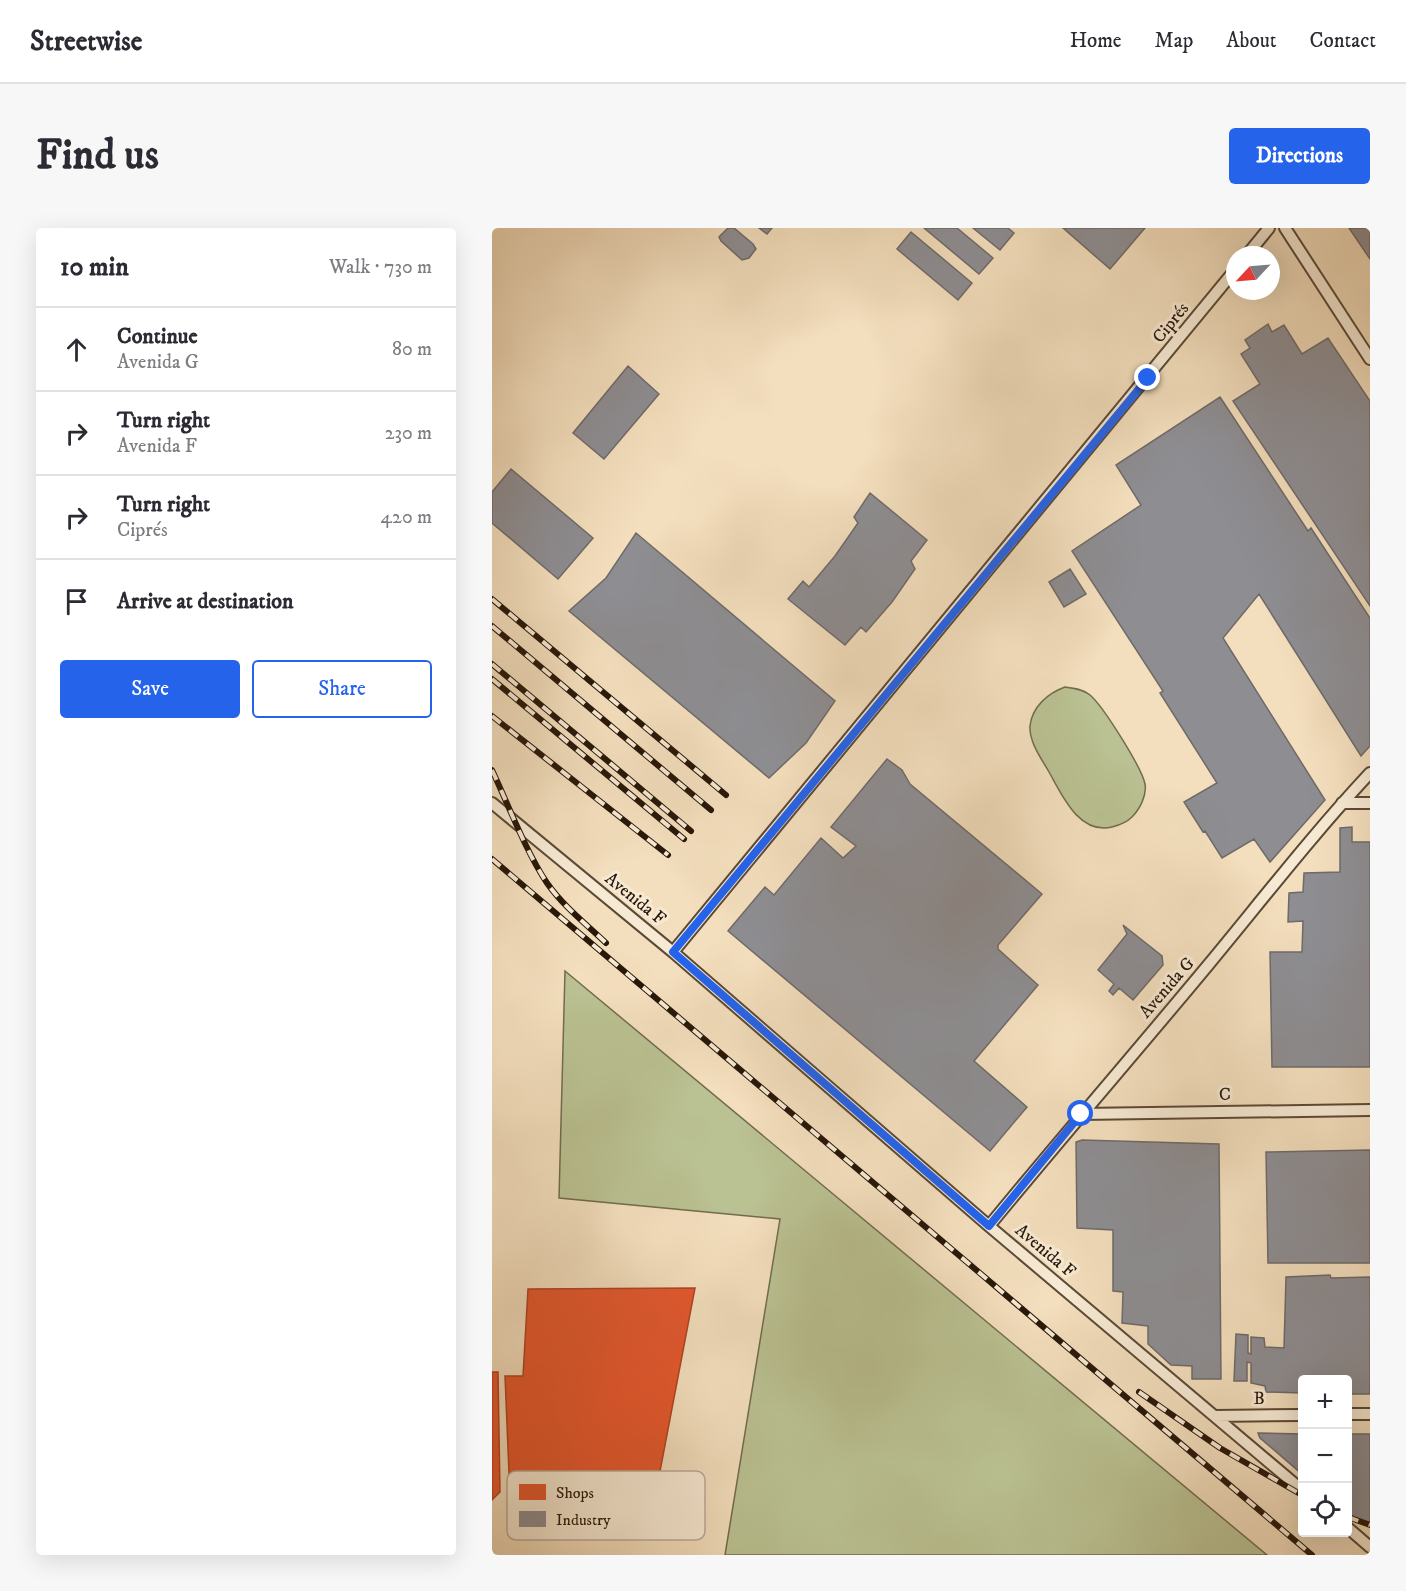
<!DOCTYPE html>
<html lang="en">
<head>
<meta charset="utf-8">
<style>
  :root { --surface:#fff; --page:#f7f7f7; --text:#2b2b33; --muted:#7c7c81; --line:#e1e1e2; --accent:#2563eb }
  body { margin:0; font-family:"IM FELL DW Pica",serif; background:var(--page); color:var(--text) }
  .controls { position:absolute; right:18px; bottom:18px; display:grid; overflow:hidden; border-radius:6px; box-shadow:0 6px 24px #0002 }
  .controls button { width:54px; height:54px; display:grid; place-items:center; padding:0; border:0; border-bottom:2px solid var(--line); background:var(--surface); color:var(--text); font:30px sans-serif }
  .compass { position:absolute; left:734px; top:18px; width:54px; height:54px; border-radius:50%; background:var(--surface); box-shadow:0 6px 24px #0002; rotate:244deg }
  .stop { position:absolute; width:18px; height:18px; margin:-14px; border:4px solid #2563eb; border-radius:50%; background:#fff }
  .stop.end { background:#2563eb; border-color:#fff; box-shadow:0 2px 6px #0008 }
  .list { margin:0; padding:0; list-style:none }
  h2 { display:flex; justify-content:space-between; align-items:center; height:78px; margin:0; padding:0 24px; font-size:26px }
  h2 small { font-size:20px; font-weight:400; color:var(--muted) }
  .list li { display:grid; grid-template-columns:39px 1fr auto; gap:18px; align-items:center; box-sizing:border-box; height:84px; padding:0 24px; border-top:2px solid var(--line) }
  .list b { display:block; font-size:22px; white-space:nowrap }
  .list p { margin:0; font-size:20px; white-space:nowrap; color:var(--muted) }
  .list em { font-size:20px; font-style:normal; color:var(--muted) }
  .actions { display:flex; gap:12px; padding:18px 24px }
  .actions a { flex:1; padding:14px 0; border:2px solid var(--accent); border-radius:6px; text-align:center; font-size:21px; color:var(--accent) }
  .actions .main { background:var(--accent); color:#fff }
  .icon { flex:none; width:33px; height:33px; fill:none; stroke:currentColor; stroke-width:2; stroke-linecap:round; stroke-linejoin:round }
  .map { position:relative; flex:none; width:878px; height:1327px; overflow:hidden; border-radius:6px }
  header { display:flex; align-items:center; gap:36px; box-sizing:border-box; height:84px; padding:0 30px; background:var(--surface); border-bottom:2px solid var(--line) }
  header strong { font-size:28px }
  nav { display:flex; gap:33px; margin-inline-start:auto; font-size:21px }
  .intro { display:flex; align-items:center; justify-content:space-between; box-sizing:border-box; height:144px; padding:0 36px }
  h1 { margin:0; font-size:42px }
  .button { padding:15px 27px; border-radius:6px; background:var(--accent); color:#fff; font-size:21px; font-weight:700 }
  main { display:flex; gap:36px; padding:0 36px }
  aside { flex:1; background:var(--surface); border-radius:6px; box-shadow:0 6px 24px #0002 }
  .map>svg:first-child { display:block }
  .green { fill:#bac192; stroke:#716c4e; stroke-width:1.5 }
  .shops { fill:#e4572e; stroke:#ac4423; stroke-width:1.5 }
  .industry { fill:#8d8d92; stroke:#6f6a69; stroke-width:1.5 }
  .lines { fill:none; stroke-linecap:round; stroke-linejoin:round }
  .minor-casing { stroke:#5b4936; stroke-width:14 }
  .minor { stroke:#f7ead4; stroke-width:10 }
  .rail-casing { stroke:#281709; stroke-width:6 }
  .rail { stroke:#f7ead4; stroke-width:4; stroke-dasharray:11; stroke-linecap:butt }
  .route { stroke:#2563eb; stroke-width:8 }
  .labels { text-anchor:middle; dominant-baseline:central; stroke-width:6; stroke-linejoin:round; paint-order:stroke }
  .street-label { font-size:18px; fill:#281709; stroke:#f7ead4 }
  .key { fill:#f7ead4; stroke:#b9ab97; stroke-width:1.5 }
  .key-label { font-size:16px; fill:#281709 }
</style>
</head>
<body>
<header>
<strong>Streetwise</strong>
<nav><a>Home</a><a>Map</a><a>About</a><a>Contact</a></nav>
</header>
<div class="intro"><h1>Find us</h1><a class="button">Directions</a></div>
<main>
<aside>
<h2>10 min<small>Walk · 730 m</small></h2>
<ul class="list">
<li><svg class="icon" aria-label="ahead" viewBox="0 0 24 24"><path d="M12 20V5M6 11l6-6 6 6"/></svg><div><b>Continue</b><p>Avenida G</p></div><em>80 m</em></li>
<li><svg class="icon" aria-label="right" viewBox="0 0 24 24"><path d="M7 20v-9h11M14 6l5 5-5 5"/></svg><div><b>Turn right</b><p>Avenida F</p></div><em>230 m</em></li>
<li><svg class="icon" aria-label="right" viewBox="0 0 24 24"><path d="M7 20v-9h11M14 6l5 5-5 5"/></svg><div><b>Turn right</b><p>Ciprés</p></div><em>420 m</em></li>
<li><svg class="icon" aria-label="arrive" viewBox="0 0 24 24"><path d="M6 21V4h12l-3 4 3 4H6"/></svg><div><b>Arrive at destination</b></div></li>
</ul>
<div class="actions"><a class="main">Save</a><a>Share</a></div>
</aside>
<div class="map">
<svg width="878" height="1327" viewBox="0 0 878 1327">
  <rect width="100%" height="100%" fill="#f3debd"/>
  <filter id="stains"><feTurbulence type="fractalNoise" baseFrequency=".00333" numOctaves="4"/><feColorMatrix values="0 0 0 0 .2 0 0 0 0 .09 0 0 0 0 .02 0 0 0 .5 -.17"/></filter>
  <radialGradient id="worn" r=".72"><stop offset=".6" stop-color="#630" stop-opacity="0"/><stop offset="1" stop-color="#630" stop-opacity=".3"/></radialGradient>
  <path class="green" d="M573,459C581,460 591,461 598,467C611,478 650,540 653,556C655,567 648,581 640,589C635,594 628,597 620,599C587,607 570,567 557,544C549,530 537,514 538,498C540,479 556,465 573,459Z
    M73,743L775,1327H233L288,991L67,970Z"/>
  <path class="shops" d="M203,1060L161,1280L18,1269L13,1148H31L36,1061Z
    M0,1144H6L8,1264L0,1272Z"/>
  <path class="industry" d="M236,0H242L261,16L264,21L257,30L250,32L229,13L227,9Z
    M267,0H280L275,6Z
    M432,0H465L501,30L487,46Z
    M481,0H516L522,5L508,22Z
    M571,0H653L618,41Z
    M857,0H878V31Z
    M419,4L480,55L466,72L405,21Z
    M776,96L780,104L792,97L810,126L836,110L878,173V378L741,173L768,156L749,126L758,120L753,112Z
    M136,138L167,166L112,231L81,205Z
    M728,169L816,303L819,300L878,390V518L869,528L767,366L731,410L833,572L778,634L762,611L730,630L713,603L711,604L692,574L725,555L668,465L671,463L580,323L649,277L624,237Z
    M19,241L101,310L66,351L0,295V264Z
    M378,265L435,312L419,333L423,341L400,374L374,404L369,399L353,417L296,371L311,353L317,359L343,328L366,295L362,289Z
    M144,305L343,473L314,515L277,550L77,383L114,350Z
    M578,341L594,366L572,379L557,354Z
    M395,531L410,542L418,556L550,666L506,717V721L546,757L482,833L535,879L498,923L236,703L273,659L282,667L329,610L351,630L364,618L339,599Z
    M860,599V614H878V839H780L778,724H810L811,693L796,694L797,665L811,664L812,645L848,644V600Z
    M631,697L670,728L671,737L641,772L627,760L621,767L617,763L622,756L606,742L635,706Z
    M590,912L727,916L729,1151H700V1138L679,1137L656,1116V1098L630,1095L631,1064L621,1063V1002L585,1000L584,914Z
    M878,922V1035H776L774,924Z
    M838,1047L839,1050L878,1049V1166H856V1152H810V1165L774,1164L773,1158L759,1155V1135L755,1134V1153H742L744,1106L756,1107V1125L759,1126V1109L772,1110L773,1119L792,1120L794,1049Z
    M766,1205L810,1206V1246L768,1210Z
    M856,1206H878V1295L866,1293L856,1284Z"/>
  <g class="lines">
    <defs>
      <path id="minor" d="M793,0L878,131
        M755,27L777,0
        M0,575L181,724L497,998L810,1262
        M850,575H878
        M181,724L743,42
        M589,886L878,882
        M497,998C569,910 644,824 717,736C770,672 821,606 878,545
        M856,1186H878
        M723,1188L810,1187
        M856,1300L878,1319"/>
    </defs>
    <use href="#minor" class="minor-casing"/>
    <use href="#minor" class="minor"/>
    <defs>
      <path id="rail" d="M0,371L234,567
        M0,398L219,582
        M0,436L199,603
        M0,451L192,611
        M0,488L176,627
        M0,542C16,576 34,624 55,655C71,678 94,696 114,715
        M0,631L820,1327
        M647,1164L728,1220L810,1267
        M856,1289L878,1297"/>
    </defs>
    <use href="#rail" class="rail-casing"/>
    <use href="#rail" class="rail"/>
  </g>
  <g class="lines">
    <path class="route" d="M589,886L497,998L181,724L656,150"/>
  </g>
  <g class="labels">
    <g class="street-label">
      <text transform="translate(679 95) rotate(-51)">Ciprés</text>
      <text transform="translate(143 671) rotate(39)">Avenida F</text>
      <text transform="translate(675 760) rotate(-49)">Avenida G</text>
      <text transform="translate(733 867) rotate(-1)">C</text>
      <text transform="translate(553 1023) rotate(40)">Avenida F</text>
      <text transform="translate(767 1171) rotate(-1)">B</text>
    </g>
  </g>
  <rect x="15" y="1243" width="198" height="69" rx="9" class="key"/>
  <rect x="27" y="1256" width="27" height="16" fill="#e4572e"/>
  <rect x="27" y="1283" width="27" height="16" fill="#8d8d92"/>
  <g class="key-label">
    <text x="64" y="1270">Shops</text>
    <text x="64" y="1297">Industry</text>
  </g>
  <rect width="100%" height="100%" filter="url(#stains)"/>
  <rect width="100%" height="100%" fill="url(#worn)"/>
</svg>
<div class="controls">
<button>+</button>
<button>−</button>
<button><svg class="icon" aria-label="locate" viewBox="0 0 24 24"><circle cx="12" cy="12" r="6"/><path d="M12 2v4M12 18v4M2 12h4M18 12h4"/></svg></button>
</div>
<svg class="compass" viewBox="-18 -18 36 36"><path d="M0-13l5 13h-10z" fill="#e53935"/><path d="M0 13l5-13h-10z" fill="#7c7c81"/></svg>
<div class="stop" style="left:589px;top:886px"></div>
<div class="stop end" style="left:656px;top:150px"></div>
</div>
</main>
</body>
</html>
